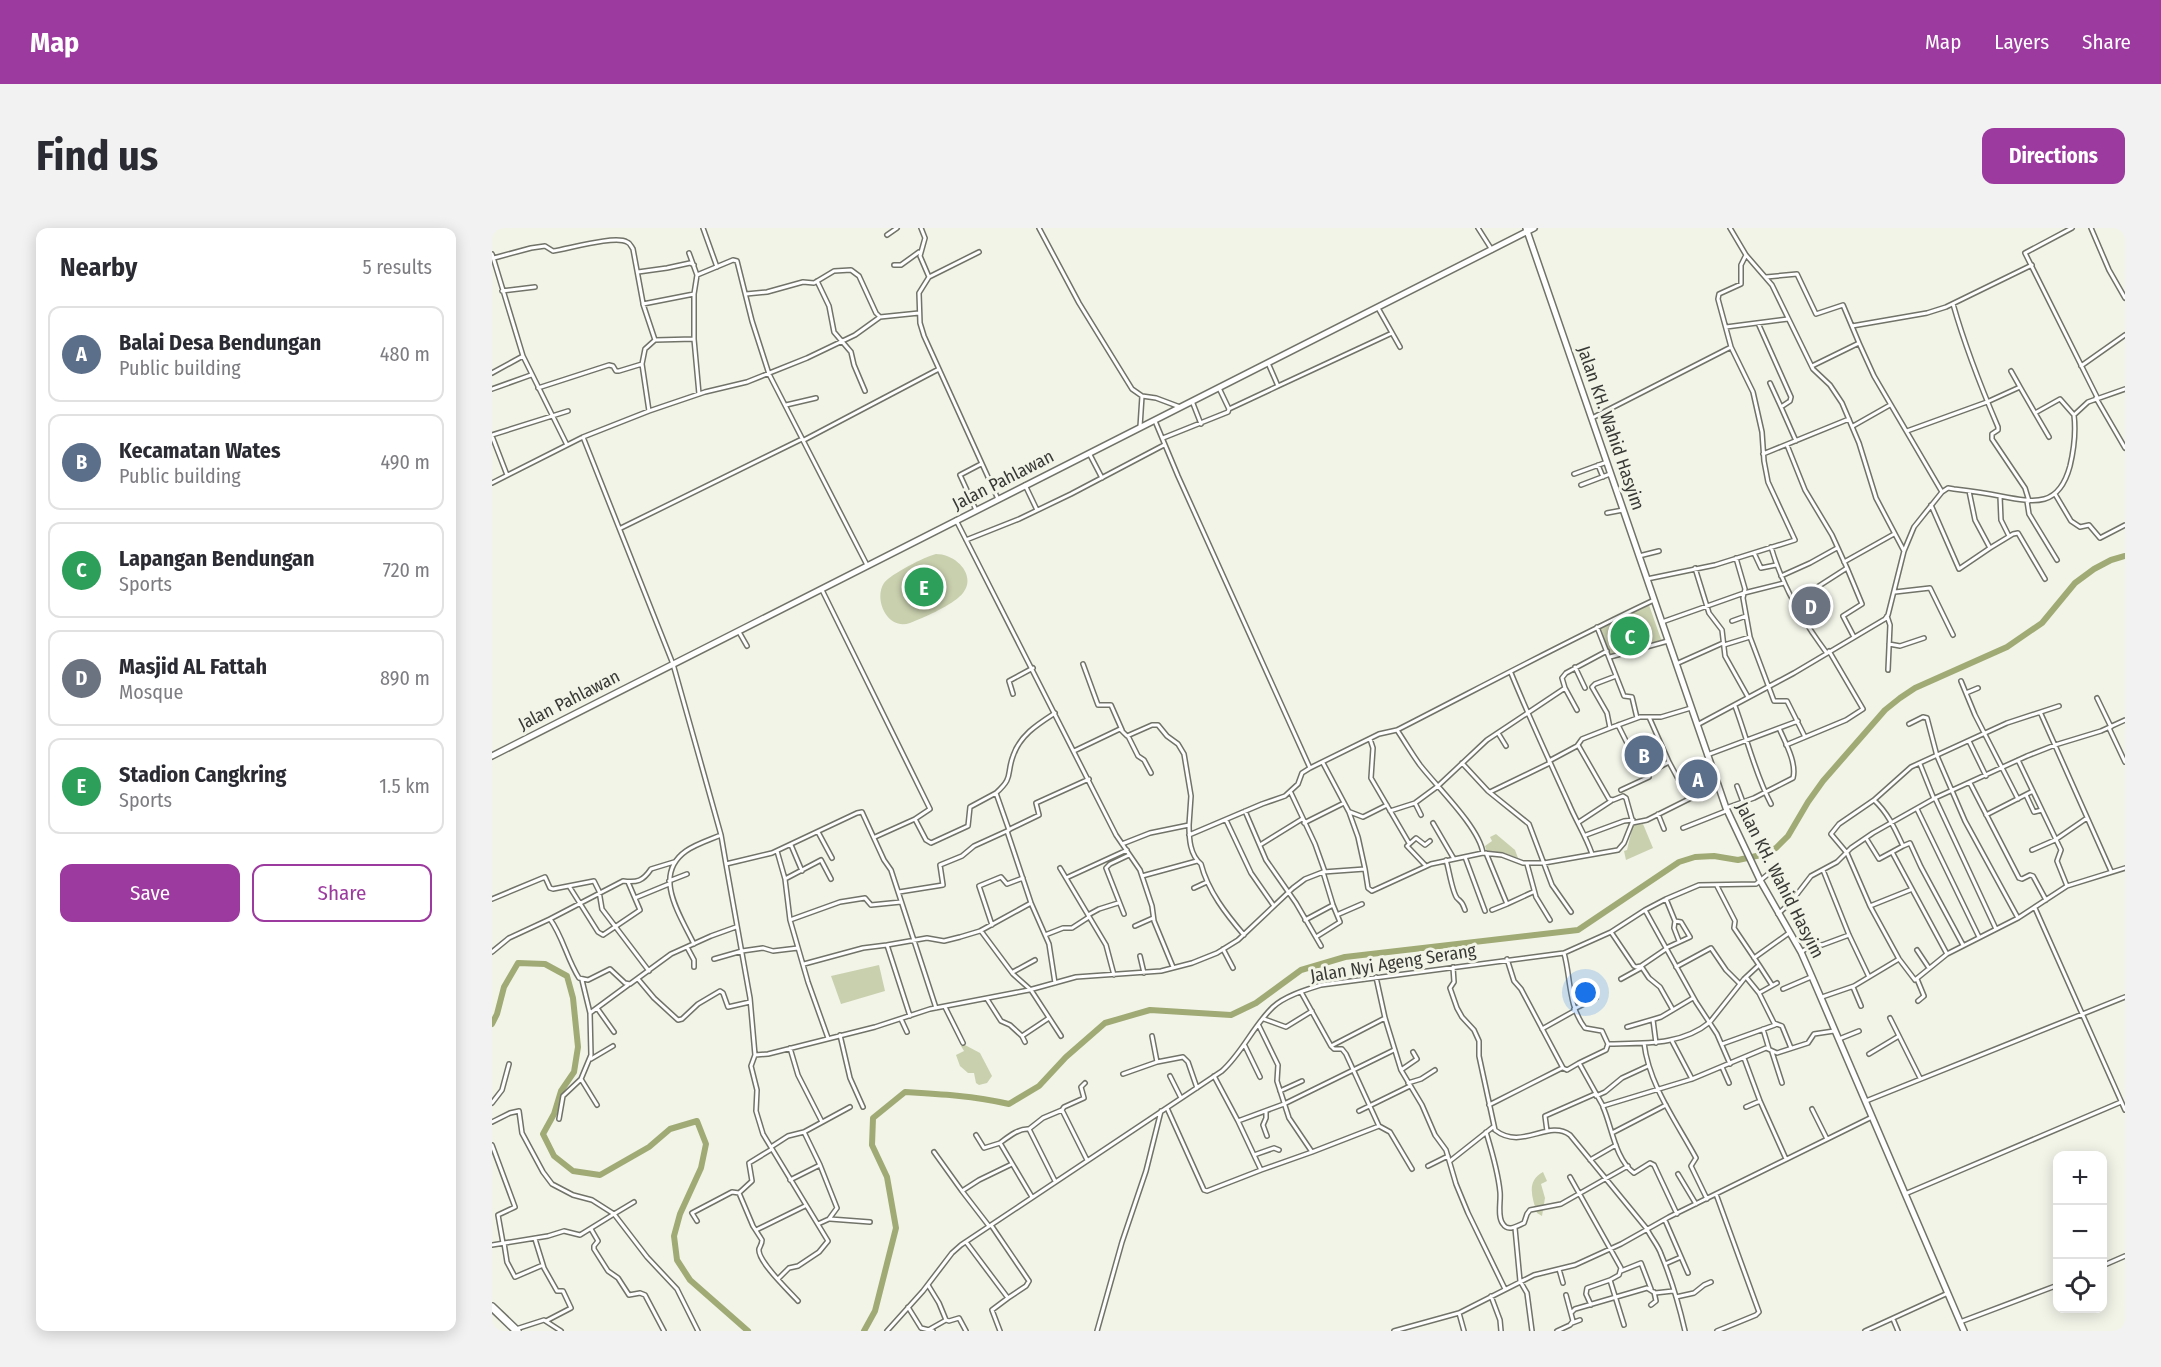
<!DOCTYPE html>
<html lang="en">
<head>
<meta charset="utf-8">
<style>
  :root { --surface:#fff; --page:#f2f2f3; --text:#2b2b33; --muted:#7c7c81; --line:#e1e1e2; --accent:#9d3a9f }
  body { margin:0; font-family:"Fira Sans Condensed",sans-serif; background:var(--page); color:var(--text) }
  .controls { position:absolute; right:18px; bottom:18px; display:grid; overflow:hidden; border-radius:12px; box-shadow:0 3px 15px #0003 }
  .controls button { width:54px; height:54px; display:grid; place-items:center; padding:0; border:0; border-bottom:2px solid var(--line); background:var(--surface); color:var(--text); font:30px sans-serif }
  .you { position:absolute; left:1094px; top:765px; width:21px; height:21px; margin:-15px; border:4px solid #fff; border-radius:50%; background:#1a73e8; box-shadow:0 0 0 9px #1a73e833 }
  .badge { display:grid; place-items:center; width:39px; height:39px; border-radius:50%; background:var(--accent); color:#fff; font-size:20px; font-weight:700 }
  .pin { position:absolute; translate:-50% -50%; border:3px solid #fff; box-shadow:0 2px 6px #0006 }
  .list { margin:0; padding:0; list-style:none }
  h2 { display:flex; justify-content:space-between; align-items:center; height:78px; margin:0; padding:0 24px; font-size:26px }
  h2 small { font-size:20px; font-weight:400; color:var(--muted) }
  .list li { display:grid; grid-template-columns:39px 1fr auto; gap:18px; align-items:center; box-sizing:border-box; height:96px; margin:0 12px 12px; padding:0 12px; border:2px solid var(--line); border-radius:12px }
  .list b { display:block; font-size:22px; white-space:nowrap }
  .list p { margin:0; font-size:20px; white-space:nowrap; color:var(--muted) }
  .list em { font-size:20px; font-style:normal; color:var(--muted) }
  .actions { display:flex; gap:12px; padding:18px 24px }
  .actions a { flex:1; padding:14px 0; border:2px solid var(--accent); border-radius:12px; text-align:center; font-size:21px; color:var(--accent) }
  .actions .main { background:var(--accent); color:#fff }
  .icon { flex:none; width:33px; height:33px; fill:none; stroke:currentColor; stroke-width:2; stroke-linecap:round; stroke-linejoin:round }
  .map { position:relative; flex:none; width:1633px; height:1103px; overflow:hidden; border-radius:12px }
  header { display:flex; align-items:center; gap:36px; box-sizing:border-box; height:84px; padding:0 30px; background:var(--accent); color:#fff }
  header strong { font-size:28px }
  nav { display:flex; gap:33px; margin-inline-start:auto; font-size:21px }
  .intro { display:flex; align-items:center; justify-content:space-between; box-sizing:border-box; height:144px; padding:0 36px }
  h1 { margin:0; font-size:42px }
  .button { padding:15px 27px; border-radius:12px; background:var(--accent); color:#fff; font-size:21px; font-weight:700 }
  main { display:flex; gap:36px; padding:0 36px }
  aside { flex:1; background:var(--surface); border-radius:12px; box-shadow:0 3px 15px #0003 }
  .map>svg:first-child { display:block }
  .green { fill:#c9d0ae }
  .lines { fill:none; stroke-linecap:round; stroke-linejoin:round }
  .river { stroke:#a0aa74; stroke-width:6 }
  .street-casing { stroke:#717369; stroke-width:6 }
  .primary-casing { stroke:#717369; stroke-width:8 }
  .highway-casing { stroke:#717369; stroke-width:10 }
  .street { stroke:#fff; stroke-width:3 }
  .primary { stroke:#fff; stroke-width:5 }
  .highway { stroke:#fff; stroke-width:7 }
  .labels { text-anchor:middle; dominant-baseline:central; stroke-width:6; stroke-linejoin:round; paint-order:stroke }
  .street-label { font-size:18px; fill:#393a36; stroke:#f2f4e8 }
</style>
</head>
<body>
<header>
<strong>Map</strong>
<nav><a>Map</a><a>Layers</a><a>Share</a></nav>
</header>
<div class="intro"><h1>Find us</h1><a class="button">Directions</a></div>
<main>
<aside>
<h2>Nearby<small>5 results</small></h2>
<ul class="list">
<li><span class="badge" style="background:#5c6f8a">A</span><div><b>Balai Desa Bendungan</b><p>Public building</p></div><em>480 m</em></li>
<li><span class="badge" style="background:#5c6f8a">B</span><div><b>Kecamatan Wates</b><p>Public building</p></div><em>490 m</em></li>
<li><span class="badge" style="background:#2e9e5b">C</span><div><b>Lapangan Bendungan</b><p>Sports</p></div><em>720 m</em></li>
<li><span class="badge" style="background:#6b7280">D</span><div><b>Masjid AL Fattah</b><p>Mosque</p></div><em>890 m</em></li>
<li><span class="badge" style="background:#2e9e5b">E</span><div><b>Stadion Cangkring</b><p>Sports</p></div><em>1.5 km</em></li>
</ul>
<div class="actions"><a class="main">Save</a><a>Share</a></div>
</aside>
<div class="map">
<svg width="1633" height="1103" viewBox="0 0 1633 1103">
  <rect width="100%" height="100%" fill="#f2f4e8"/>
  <path class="green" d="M444,326C466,326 488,351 467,369C456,379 431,390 418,395C396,403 381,372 392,355C399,346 432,329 444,326Z
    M1157,377L1170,414L1117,429L1105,401Z
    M1151,596L1161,620L1134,632L1132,623L1135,622L1141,597Z
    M1004,606L1023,622L1026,630L1012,625L995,624L993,618L1000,613L998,609Z
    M387,737L393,763L349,776L339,748Z
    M473,817L488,825L500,848L495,855L487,857L484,855L482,845H476L468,838L464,827L472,823L469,818Z
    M1051,944L1055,953L1049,956L1053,970L1050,988L1045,985C1040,969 1034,953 1051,944Z"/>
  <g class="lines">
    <path class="river" d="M0,796L5,786L12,759L26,735L53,736L75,748L81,770L86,819L82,844L69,863L62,886L51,906L62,928L81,943L108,947L157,919L178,901L205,893L214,916L209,940L188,986L182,1008L185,1032L198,1052L256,1103
      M372,1103L383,1083L404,1000L395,949L380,917L381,890L413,864C448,866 482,868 517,876L547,858L574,829L613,795L658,782L739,787L764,775L809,742L853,729L1086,702L1187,634L1203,629L1222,628L1246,632L1269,627L1284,620L1296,608L1316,574L1331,553L1393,482L1408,470L1423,460L1515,419L1550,395L1583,355L1602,341L1619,332L1633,328"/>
    <defs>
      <path id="street" d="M211,0L225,39
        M429,0L433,10L428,28L437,49L427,65L428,95L432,108L506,271
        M547,0L587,75L640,161L650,168L648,199
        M986,0L1000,22
        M1238,0L1254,27L1280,57L1321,141L1338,157L1350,175L1367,215L1384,270L1412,323
        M1580,0L1533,25L1605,169
        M1599,0L1617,42L1633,70
        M395,7L405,0
        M197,25L205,47
        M0,26L31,128L75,217
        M2,30L39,20L53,18L61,23C76,21 123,7 135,14C138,15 139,18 141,21L151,75
        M402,37H409L427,24
        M146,44L175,40L198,35L202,37
        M437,49L487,24
        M1274,49L1305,46L1324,86L1351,77L1367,115
        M325,53L337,78L342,104L359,124L362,137L373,163
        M10,63L43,59
        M254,66L275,64L311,54L322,55L342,43L359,42L367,48L384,85L388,89L427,85
        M1461,76C1473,118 1489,159 1506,199V202L1500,206V211L1533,260L1537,273
        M886,80L908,119
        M1266,95L1299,169L1298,173L1289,179L1304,213
        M1360,98L1435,85L1454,79L1540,37
        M1234,99L1296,91
        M202,111V66
        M163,112L151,76L202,66L205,47L241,32L245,33L260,93L277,146L375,337
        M150,136L153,121L163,112L202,111L207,166
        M1320,138L1367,115L1382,148L1450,264
        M1589,138L1633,107
        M1519,143L1528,159
        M0,145L31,128
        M1278,155L1289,179
        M786,158L900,105
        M46,160L117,137L121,138L124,143H127L150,136L157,183
        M0,161L39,147
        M650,168L664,170L688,179
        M1604,170L1633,220
        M700,173L709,196
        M294,177L324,170
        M737,181L786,158L776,135
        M1543,185L1557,209
        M1100,190L1239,119
        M663,193L686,248L818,540
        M1361,198L1398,177
        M1415,203L1495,174L1528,159L1543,185L1568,171L1582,187
        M0,207L76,183
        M0,208L15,247
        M91,209L181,436L208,532L229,607L234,636L258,770L263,827L276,826L383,799L438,781L537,762L584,749L669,743L700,735L725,725L746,712L801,660L813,651L831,644L873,641L876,660L880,663L939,636L991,625L1010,627L1031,635H1052L1126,622L1132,615L1140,595L1155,592L1225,557
        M671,210L736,184L737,181L727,160
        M312,212L445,142
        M1295,217L1313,262L1340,307L1355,340L1302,374
        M597,225L610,250
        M1271,226L1357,191
        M1106,237L1111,249
        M1082,246L1115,234
        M0,255L91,209L157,183L213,164L255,154L315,130L363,107L388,89
        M533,257L545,282
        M1089,257L1118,246
        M1563,266L1579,293L1588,299L1597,297L1608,310L1633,297
        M1508,268L1509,292L1517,308
        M1535,273L1537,286L1565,332
        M1439,277L1467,341L1498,320L1483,292L1477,263
        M484,282L468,247L489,236
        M1115,285L1131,282
        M464,292L624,607L648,642L660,678L662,693L681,739
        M129,300L310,211
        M474,312L527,291L579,266L672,217
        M1279,319C1290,357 1310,392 1334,424
        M1498,320L1521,306L1526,305L1553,351
        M1262,325L1269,340L1284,337
        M1147,328L1167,323
        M1244,330L1253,361L1251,370L1258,409L1282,473H1295L1313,509
        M1352,334L1402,306
        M1203,340L1217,385L1230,402L1233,428L1256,469
        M1355,340L1370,376L1351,388L1362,409
        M1289,348L1318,335L1345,320
        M1155,351L1223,337L1303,312L1276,254L1272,233L1270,204L1261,164L1239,119L1226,71L1227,66L1249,56V37L1254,27
        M330,362L438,581L423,591L383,609
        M1403,364L1438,360L1461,407
        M1395,388L1398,397L1396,442
        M1240,393L1254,388
        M1170,394L1252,365L1292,355
        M1105,399L1132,468L1140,469L1145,490
        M247,404L255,418
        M1397,416L1408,418L1432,410
        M1232,417L1258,409
        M1118,429L1176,413
        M591,436L606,477H619L630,502
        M1184,436L1231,415
        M1083,439L1093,460
        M1019,445C1037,489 1057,532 1077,576C1084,593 1094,608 1100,626
        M1469,453L1483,487L1526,571
        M1073,460L1085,482
        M1474,465L1486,460
        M521,466L517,453L541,440
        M1605,470L1619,499
        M1243,478C1255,510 1263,546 1279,576
        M1549,486L1619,643
        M1417,496L1431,489L1435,490L1445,528L1473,593L1526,690L1455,726L1423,752L1407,731L1378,678L1355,625L1339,606L1347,596L1382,572L1419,539L1515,495L1567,478
        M1126,497L1146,537L1156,545
        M1205,497L1302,445L1393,391L1396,387L1412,323L1422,299L1450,264L1456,260L1462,261C1478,263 1493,265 1508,268C1544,275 1567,279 1578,238C1582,221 1584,204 1582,187L1596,174L1633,161
        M1118,500L1115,485L1100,459L1103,456L1124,448
        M1617,500L1633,534
        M905,502C913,514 920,526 928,537C945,559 987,599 991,625
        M1006,505L1014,518
        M636,508L646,528L652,532L659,545
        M878,511L881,520L879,550L917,615
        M1477,513L1494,548
        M1086,517L1117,571L1121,572L1131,568L1134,570L1141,595
        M1294,517L1354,492L1371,481L1337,423
        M582,523L628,501L635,508L660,497H666L675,508L686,516L692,526L699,568L697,597
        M1215,527L1306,493
        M1526,532L1569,622L1565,633L1575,658
        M1057,533L1085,518L1090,511L1118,500L1148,489H1169L1199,480
        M1177,534L1197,571
        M831,535L857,584L866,609L873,641
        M970,535L996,563L1037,596L1060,657L1079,684
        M1428,536L1442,571
        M1188,552L1219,537
        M1478,555L1527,650L1530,651L1538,647L1541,648L1554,672
        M1245,558L1251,574
        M1129,562L1157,549L1156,545L1177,534L1157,489
        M998,564L1058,535
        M799,565L823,616L833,644
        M1534,567L1542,584L1550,582
        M1443,570L1504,701
        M1382,572C1396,585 1403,601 1411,618L1400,624L1455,726
        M923,575L929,587
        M1234,580L1262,570L1301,550C1305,535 1293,514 1287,500
        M1425,581L1487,709
        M753,583L774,632L804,675L829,718
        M898,583L923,575L946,558L995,512L1073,460L1070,450L1074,445L1115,423
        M858,584L871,589L895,577
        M1166,586L1172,601
        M1494,587L1541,563
        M423,591L434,612L439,615L476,598L478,579L504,565
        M734,592L759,645L782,678
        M1087,594L1119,573
        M812,595L852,575
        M941,595L962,631
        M1191,600L1234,583
        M518,601L547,587L544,575L597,551
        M515,603L517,602L504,565C522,549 514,547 521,528C528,507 546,496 563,485
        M326,604L340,630
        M697,607L770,576L793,568L806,556L810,545L818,540L887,506L905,502C991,458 1075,413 1162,372
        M1094,607L1132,593L1141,592
        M1374,610L1387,631L1400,624
        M630,616L658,605L697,597C697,611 698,627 709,636C716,663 734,686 752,707
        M299,617L310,643
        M768,617L810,591
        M1411,618L1418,615L1429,639L1471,717
        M1540,622L1563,612L1595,590
        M285,623L293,651
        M994,625L1015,676L1041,664
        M973,629L993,683
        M954,632C957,641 960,664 965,670C970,675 970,674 973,682
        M234,636L280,625L365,585L370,584L392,632L399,642L444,780
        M1035,636L1044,669L1058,692
        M934,638L915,618L924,610L933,617L938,613
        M568,640L574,650L635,622
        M650,648L705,633
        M574,650L614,717L622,747
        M177,653L195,646
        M77,658L106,704L111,707L148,682L136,654
        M702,660L715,654
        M407,664L451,657L448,637L470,628L482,618L515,603L539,675L557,716L563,755
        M143,670L177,656
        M0,671L53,649L58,660L61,661L102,653L107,663L110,681L157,743
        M1174,671L1183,693L1182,700L1187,713
        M1378,678L1418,662
        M1543,680L1633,882
        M1000,682L1015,676
        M1153,682L1204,774L1225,806L1238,836
        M632,686L614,640L618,636L637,627
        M847,686L870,676
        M1286,686L1299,674L1319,648L1345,634L1359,620L1381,605L1443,570L1535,528L1563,517L1609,503L1633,492
        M596,687L607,681L626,675
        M1526,690L1575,658L1633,640
        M58,691L131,653C145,655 151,653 159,641L182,634
        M298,692L348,674L373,670L379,677L409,674
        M813,692L841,677
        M500,697L487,658L509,649L515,656L531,650
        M643,698L661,690
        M489,703L521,746L539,762L569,808
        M1119,704L1142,738L1144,739L1149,738L1157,750L1168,759L1181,782
        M553,707L571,700H580L597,689
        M824,709L848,694L841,677L831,644
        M202,716C188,687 160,647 194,623C204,616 217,612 229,607
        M395,717L435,710L452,713L468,709L488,703L539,675
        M195,719L202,732V739
        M1174,720L1198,709L1189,694L1183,693
        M731,721L741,740
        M1425,722L1437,740
        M0,724L17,710L58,691C71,709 75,731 87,750L96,752L118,741L133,755L138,756L179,726L219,708L244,699
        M1309,724L1324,715L1330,717L1357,707
        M1072,725C1079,750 1076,778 1093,800L1110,803L1116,816
        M648,728L652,745
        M1262,730L1297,705
        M222,731L250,723L271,720L281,723L306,720
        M1015,731L1022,753L1029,761L1071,840L1075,842L1087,835L1111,878L1200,851L1274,820L1285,825L1316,815L1322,806L1342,803
        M312,736L371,720L395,717L418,788
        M1267,737L1280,757
        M1149,738L1174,721
        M961,739L962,754L958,760L965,780L970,789L982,802L987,813V828L1003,902C1030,923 1056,891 1078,907L1155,1001C1159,1010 1166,1017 1169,1026C1179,1050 1187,1077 1193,1103
        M1184,739L1219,720L1234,742L1248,756
        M521,744L543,732
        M884,749L893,790L909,842L930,877L943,907L954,922L964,956L976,985L1013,1061
        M1254,749L1267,765L1282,795L1290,798L1299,820
        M1377,749L1407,731
        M146,751L162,770L186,792L190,791L206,776L228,763L231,765L236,779L258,774
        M1129,751L1149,740
        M1425,751L1432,768L1426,773
        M1361,759L1369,778
        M1291,761L1319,749
        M809,764L839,818L842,821H850L854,826L887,898
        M1267,765L1285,755
        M1330,769L1362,758L1377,749L1357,707L1331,642
        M495,771L509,793L518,797L530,808L557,790
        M453,779L471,815
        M105,780L122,804
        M1082,781L1104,770
        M98,785L136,757
        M1398,790L1407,808
        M409,791L415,804
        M772,791L794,799L820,783
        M1161,792L1164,815
        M767,798L786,837L785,853L797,890L820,924L887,898L898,904L920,941
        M1135,799L1169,789L1201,770
        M1050,801L1082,783
        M1271,801L1277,821
        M348,807L358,850L371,879
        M530,808L533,814
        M660,808L665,834
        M336,810L316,754L298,692L293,651L329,632L339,651
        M1347,811L1367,803
        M1180,813L1200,851
        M1152,815C1157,857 1184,893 1204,930L1199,938L1215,971
        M1230,816L1283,797
        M753,818L768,849
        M839,818L893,790
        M298,820L306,847L330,894
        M1280,824L1290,855
        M1377,826L1407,808L1428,850
        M263,827L259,838L265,862L264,883L271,906L336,1013L327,1024L306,1038L297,1040L286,1051
        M1252,830L1268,873L1294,931
        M99,831L121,818
        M1087,835L1114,822L1116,816C1151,815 1189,818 1218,794L1252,751L1267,737L1242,700L1243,693L1225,658
        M1230,839L1237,855
        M909,842L925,831L921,824
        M631,846L665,834L691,829L696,834L705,860
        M678,848L689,870
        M722,848L746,893L769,942L820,924
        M89,851L105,877
        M593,855L589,859L592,870L572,879L570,882L595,932
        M916,855L929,851L943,842
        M788,863L810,853
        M1104,868L1113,864L1130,850L1156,838
        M1374,873L1633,769
        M0,875L10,862L17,836
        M997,877L1070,840
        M1111,879C1120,899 1123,931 1142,945L1158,935L1162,937L1185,986
        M1254,879L1268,873
        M675,880L712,962L715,963L769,942
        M1320,881L1335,911
        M774,883V890L771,897L775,908
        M867,883L918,858
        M67,891L71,868L89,851L99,827L98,785L90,752
        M746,893L792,876L902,822
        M0,894L18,885L27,883L30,905L51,944L60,956L81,967L100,972L122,986L142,974
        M537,901L551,890L570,882
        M1055,903L1053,888L1103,866
        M312,904L328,937
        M994,904C1000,924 1006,943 1008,964C1009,973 1005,989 1011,996C1016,1004 1025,998 1032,995L1035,986L1038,982L1069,976L1136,938
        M1120,905L1174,877
        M484,907L492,920L508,915
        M0,917L23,979L6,987L11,1015
        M279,919L296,908L312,904L358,879
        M280,921L257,935L260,953L247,965L261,998L270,1012C270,1016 268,1018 267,1021C265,1033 298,1064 306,1073
        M442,924L470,963
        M762,927L782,920L787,922
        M1098,932L1124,917
        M958,933L1001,899
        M936,938L956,928
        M1186,946L1204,976
        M1078,949L1129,1040L1127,1047L1118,1052L1132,1097
        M298,952L328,937L345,980L337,991L326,996
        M1224,966L1267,1084L1264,1087L1225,1103
        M1413,966L1629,874
        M540,969L508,915C516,909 527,900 537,901L563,953
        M338,991L378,994
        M1173,992L1196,1045
        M205,993L200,985L240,964L247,965
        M499,997L537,1053L534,1058L516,1070
        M497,998L470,963L487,952L520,936
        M1023,1000L1028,1053L1035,1065L1040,1103
        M99,1001L106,1013L102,1018V1021L116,1043L126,1050L137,1067L148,1065L153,1067L172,1103
        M264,1002L313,978
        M43,1011L52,1040L65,1063H71L79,1080L54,1093
        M474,1014L516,1070L500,1082L508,1103
        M12,1015L15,1034L23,1049L51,1037
        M0,1017L56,1008L72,1003L88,1007L122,986L155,1029L185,1061L206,1103
        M1173,1036L1189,1029
        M1610,1038L1633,1028
        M1067,1041L1071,1055
        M1129,1043L1149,1035L1159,1061
        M436,1057L447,1075L454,1092L457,1093L467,1090L474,1103
        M999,1068L1008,1092L1009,1103
        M1184,1069L1202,1065L1212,1057L1219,1054
        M1099,1077L1094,1066L1095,1060L1118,1052
        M1159,1077L1164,1073L1162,1064
        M416,1079L429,1100L441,1103
        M967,1085L972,1103
        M1079,1085L1083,1081L1155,1060L1163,1065L1181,1063
        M1401,1091L1406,1103
        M1468,1094L1566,1057
        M1080,1095L1088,1092
        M24,1101L52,1092L69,1103
        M438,1101L454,1092
        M395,1103L431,1063L460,1025L469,1017L730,843C751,824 761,798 781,779C793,768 813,762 829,757L1072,725L1119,704L1153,682L1174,671L1207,657L1264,656L1286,638
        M605,1103L630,1014L654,943L669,883
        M902,1103L967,1085L1042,1047L1083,1037L1129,1016L1177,989L1380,889
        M1065,1103L1078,1097L1081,1093L1074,1067
        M1373,1103L1456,1065"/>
      <path id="primary" d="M1034,0L1234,580L1269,654L1309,724L1320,749L1472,1103
        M0,528L1042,0"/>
      <path id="highway" d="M0,1079L25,1103"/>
    </defs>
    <use href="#street" class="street-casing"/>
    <use href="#primary" class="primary-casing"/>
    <use href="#highway" class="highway-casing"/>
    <use href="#street" class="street"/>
    <use href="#primary" class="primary"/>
    <use href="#highway" class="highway"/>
  </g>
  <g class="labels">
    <g class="street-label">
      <text transform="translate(1119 200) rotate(71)">Jalan KH. Wahid Hasyim</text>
      <text transform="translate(511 252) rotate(-27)">Jalan Pahlawan</text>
      <text transform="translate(77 472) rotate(-27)">Jalan Pahlawan</text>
      <text transform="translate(1288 652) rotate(63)">Jalan KH. Wahid Hasyim</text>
      <text transform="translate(901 735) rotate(-9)">Jalan Nyi Ageng Serang</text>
    </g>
  </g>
</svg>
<div class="controls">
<button>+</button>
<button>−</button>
<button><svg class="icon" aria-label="locate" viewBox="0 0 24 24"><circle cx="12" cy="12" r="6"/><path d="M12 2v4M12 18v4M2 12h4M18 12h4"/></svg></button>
</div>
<div class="you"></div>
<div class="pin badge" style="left:1206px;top:551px;background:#5c6f8a">A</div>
<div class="pin badge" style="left:1152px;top:527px;background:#5c6f8a">B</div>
<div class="pin badge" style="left:1138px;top:408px;background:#2e9e5b">C</div>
<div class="pin badge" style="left:1319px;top:378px;background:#6b7280">D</div>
<div class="pin badge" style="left:432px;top:359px;background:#2e9e5b">E</div>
</div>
</main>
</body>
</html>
